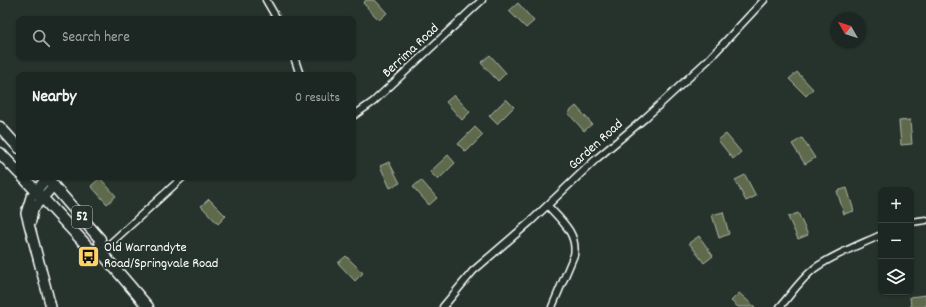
<!DOCTYPE html>
<html lang="en">
<head>
<meta charset="utf-8">
<style>
  :root { --surface:#1c2622; --page:#252e2a; --text:#f1f3f6; --muted:#a0a5a5; --line:#3a4340 }
  body { margin:0; font-family:Dekko,sans-serif; background:var(--page); color:var(--text) }
  .controls { position:absolute; right:12px; bottom:12px; display:grid; overflow:hidden; border-radius:8px; box-shadow:0 1px 3px #0004 }
  .controls button { width:36px; height:36px; display:grid; place-items:center; padding:0; border:0; border-bottom:1px solid var(--line); background:var(--surface); color:var(--text); font:20px sans-serif }
  .compass { position:absolute; left:830px; top:12px; width:36px; height:36px; border-radius:50%; background:var(--surface); box-shadow:0 1px 3px #0004; rotate:309deg }
  .list { margin:0; padding:0; list-style:none }
  h2 { display:flex; justify-content:space-between; align-items:center; height:52px; margin:0; padding:0 16px; font-size:17px }
  h2 small { font-size:13px; font-weight:400; color:var(--muted) }
  .icon { flex:none; width:22px; height:22px; fill:none; stroke:currentColor; stroke-width:2; stroke-linecap:round; stroke-linejoin:round }
  .map { position:relative; flex:none; width:926px; height:307px; overflow:hidden }
  .search { position:absolute; background:var(--surface); box-shadow:0 1px 3px #0004; left:16px; top:16px; width:340px; height:44px; display:flex; align-items:center; gap:10px; box-sizing:border-box; padding:0 14px; border-radius:8px; color:var(--muted); font-size:15px }
  .panel { position:absolute; background:var(--surface); box-shadow:0 1px 3px #0004; left:16px; top:72px; width:340px; height:108px; border-radius:8px }
  .map>svg:first-child { display:block }
  .pitch { fill:#5e6b4d; stroke:#aeb5a6 }
  .lines { fill:none; stroke-linecap:round; stroke-linejoin:round }
  .street-casing { stroke:#fff; stroke-width:9 }
  .secondary-casing { stroke:#fff; stroke-width:12 }
  .primary-casing { stroke:#fff; stroke-width:13 }
  .street { stroke:#26332d; stroke-width:6 }
  .secondary { stroke:#26332d; stroke-width:9 }
  .primary { stroke:#26332d; stroke-width:10 }
  .labels { text-anchor:middle; dominant-baseline:central; stroke-width:4; stroke-linejoin:round; paint-order:stroke }
  .shield { fill:#26332d; stroke:#bec2c0; stroke-width:1 }
  .shield-label { font-size:13px; font-weight:bold; fill:#fff }
  .street-label { font-size:14px; fill:#fff; stroke:#26332d }
  .poi-label { font-size:14px; fill:#fff; stroke:#26332d; text-anchor:start }
</style>
</head>
<body>
<div class="map">
<svg width="926" height="307" viewBox="0 0 926 307">
  <rect width="100%" height="100%" fill="#26332d"/>
  <filter id="ink" filterUnits="userSpaceOnUse"><feTurbulence type="fractalNoise" baseFrequency=".025" numOctaves="2"/><feDisplacementMap in="SourceGraphic" scale="8" xChannelSelector="R" yChannelSelector="G"/><feConvolveMatrix kernelMatrix="1 2 1 2 8 2 1 2 1" color-interpolation-filters="sRGB"/></filter>
  <g filter="url(#ink)">
    <path class="pitch" d="M366,0H375L387,13L379,20L363,3Z
      M518,3L534,21L526,28L509,11Z
      M490,55L506,73L498,81L481,63Z
      M797,72L813,89L806,96L789,79Z
      M454,95L470,112L462,120L446,102Z
      M506,99L514,107L497,124L489,116Z
      M576,106L592,124L584,131L568,113Z
      M910,120L912,144L901,145L899,121Z
      M475,127L483,135L466,152L458,144Z
      M726,134L741,152L733,159L718,140Z
      M802,138L815,158L805,164L792,144Z
      M448,155L455,163L438,180L430,172Z
      M389,162L400,183L390,188L380,166Z
      M745,175L756,196L746,201L735,180Z
      M100,178L116,196L107,204L91,186Z
      M421,180L437,198L429,205L413,187Z
      M847,188L854,211L844,214L837,191Z
      M209,199L226,216L218,224L201,206Z
      M723,212L729,234L719,238L712,215Z
      M798,213L808,235L798,239L788,217Z
      M699,236L713,256L704,263L689,243Z
      M346,256L363,273L355,281L338,263Z
      M739,293L755,307H738L731,301Z
      M926,295V307H911L910,297Z"/>
    <g class="lines">
      <defs>
        <path id="street" d="M266,0L277,19
          M294,57L300,75
          M353,116L373,102L482,0
          M548,206C561,220 578,234 574,255L552,307
          M911,222L926,220
          M101,252L183,177
          M443,307L473,271L530,222L595,160L644,119L708,60L764,0
          M780,307C791,294 801,279 815,268C835,254 859,245 881,235"/>
        <path id="secondary" d="M47,178L31,197L26,213L51,307
          M31,221L33,209L54,185"/>
        <path id="primary" d="M0,127L19,148
          M0,153L19,173
          M23,177L90,249L101,252
          M46,177L100,239L101,252L148,307"/>
      </defs>
      <use href="#street" class="street-casing"/>
      <use href="#secondary" class="secondary-casing"/>
      <use href="#primary" class="primary-casing"/>
      <use href="#street" class="street"/>
      <use href="#secondary" class="secondary"/>
      <use href="#primary" class="primary"/>
    </g>
  </g>
  <defs>
    <symbol id="bus-square" viewBox="-11 -11 22 22"><rect x="-9" y="-9" width="18" height="18" rx="4" fill="#ffd166" stroke="#26332d"/><path d="M-5-6H5V4H4V6H2V4H-2V6H-4V4H-5ZM-3.5-4V0h7V-4ZM-3.5 1.2v1.5H-2V1.2ZM2 1.2v1.5H3.5V1.2Z" fill="#111"/></symbol>
  </defs>
  <g fill-rule="evenodd">
    <use href="#bus-square" x="76" y="244" width="25" height="25"/>
  </g>
  <g class="labels">
    <rect class="shield" x="72" y="206" width="20" height="22" rx="3"/>
    <g class="shield-label">
      <text x="82" y="217">52</text>
    </g>
    <g class="street-label">
      <text transform="translate(411 51) rotate(-43)">Berrima Road</text>
      <text transform="translate(596 145) rotate(-42)">Garden Road</text>
    </g>
    <g class="poi-label">
      <text x="104" y="248">Old Warrandyte<tspan x="104" dy="16">Road/Springvale Road</tspan></text>
    </g>
  </g>
</svg>
<div class="controls">
<button>+</button>
<button>−</button>
<button><svg class="icon" aria-label="layers" viewBox="0 0 24 24"><path d="M12 4l9 5-9 5-9-5zM3 14l9 5 9-5"/></svg></button>
</div>
<svg class="compass" viewBox="-18 -18 36 36"><path d="M0-13l5 13h-10z" fill="#e53935"/><path d="M0 13l5-13h-10z" fill="#a0a5a5"/></svg>
<div class="search"><svg class="icon" aria-label="search" viewBox="0 0 24 24"><circle cx="10" cy="10" r="6"/><path d="M15 15l6 6"/></svg>Search here</div>
<section class="panel">
<h2>Nearby<small>0 results</small></h2>
<ul class="list">
</ul>
</section>
</div>
</body>
</html>
